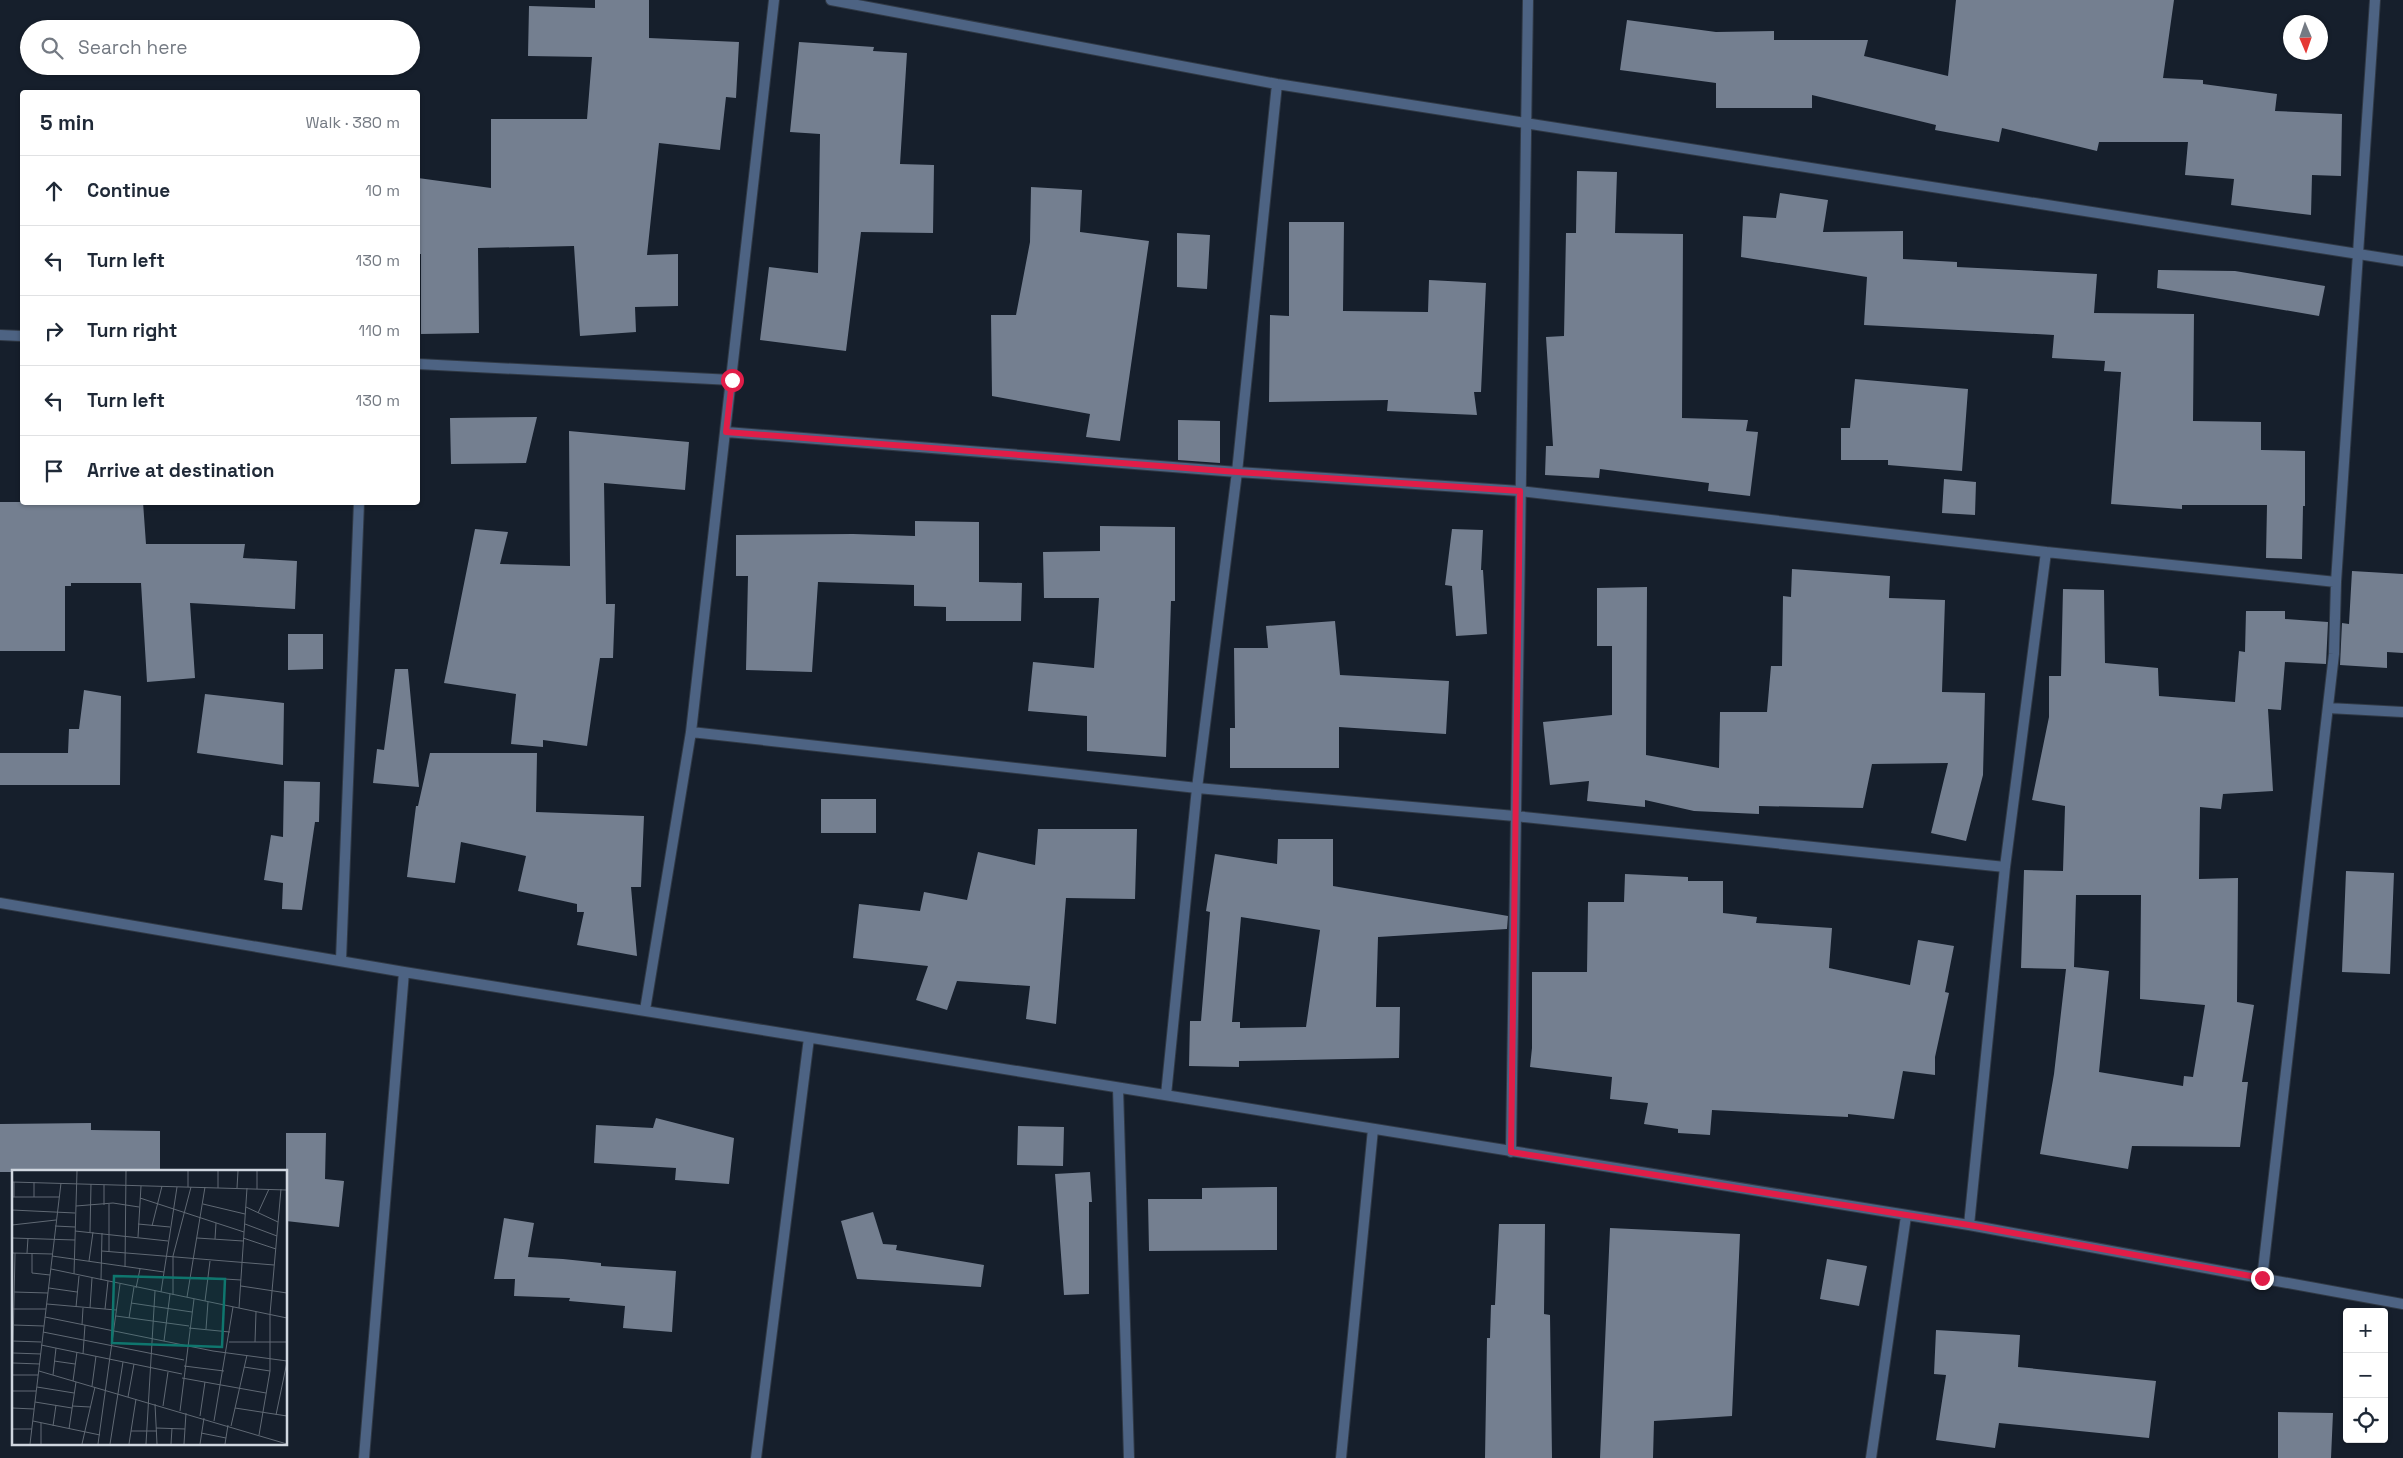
<!DOCTYPE html>
<html lang="en">
<head>
<meta charset="utf-8">
<style>
  :root { --surface:#fff; --page:#f2f2f3; --text:#1f2937; --muted:#747a83; --line:#e0e1e3 }
  body { margin:0; font-family:"Space Grotesk",sans-serif; background:var(--page); color:var(--text) }
  .controls { position:absolute; right:15px; bottom:15px; display:grid; overflow:hidden; border-radius:5px; box-shadow:0 1px 4px #0004 }
  .controls button { width:45px; height:45px; display:grid; place-items:center; padding:0; border:0; border-bottom:1px solid var(--line); background:var(--surface); color:var(--text); font:25px sans-serif }
  .compass { position:absolute; left:2283px; top:15px; width:45px; height:45px; border-radius:50%; background:var(--surface); box-shadow:0 1px 4px #0004; rotate:178deg }
  .stop { position:absolute; width:15px; height:15px; margin:-11px; border:4px solid #e11d48; border-radius:50%; background:#fff }
  .stop.end { background:#e11d48; border-color:#fff; box-shadow:0 1px 5px #0008 }
  .list { margin:0; padding:0; list-style:none }
  h2 { display:flex; justify-content:space-between; align-items:center; height:65px; margin:0; padding:0 20px; font-size:21px }
  h2 small { font-size:16px; font-weight:400; color:var(--muted) }
  .list li { display:grid; grid-template-columns:32px 1fr auto; gap:15px; align-items:center; box-sizing:border-box; height:70px; padding:0 20px; border-top:1px solid var(--line) }
  .list b { display:block; font-size:19px; white-space:nowrap }
  .list em { font-size:16px; font-style:normal; color:var(--muted) }
  .icon { flex:none; width:28px; height:28px; fill:none; stroke:currentColor; stroke-width:2; stroke-linecap:round; stroke-linejoin:round }
  .map { position:relative; flex:none; width:2403px; height:1458px; overflow:hidden }
  .search { position:absolute; background:var(--surface); box-shadow:0 1px 4px #0004; left:20px; top:20px; width:400px; height:55px; display:flex; align-items:center; gap:12px; box-sizing:border-box; padding:0 18px; border-radius:28px; color:var(--muted); font-size:19px }
  .panel { position:absolute; background:var(--surface); box-shadow:0 1px 4px #0004; left:20px; top:90px; width:400px; height:415px; border-radius:5px }
  .map>svg:first-child { display:block }
  .building { fill:#747f90; fill-rule:evenodd }
  .lines { fill:none; stroke-linecap:round; stroke-linejoin:round }
  .minor-casing { stroke:#303945; stroke-width:12 }
  .minor { stroke:#4d6383; stroke-width:10 }
  .route { stroke:#e11d48; stroke-width:6 }
  .inset-road { fill:none; stroke:#606974; stroke-width:1 }
  .view { fill:#0f766e; fill-opacity:0.15; stroke:#0f766e; stroke-width:2.5 }
  .inset-edge { fill:none; stroke:#d0d7e0; stroke-width:2.5 }
</style>
</head>
<body>
<div class="map">
<svg width="2403" height="1458" viewBox="0 0 2403 1458">
  <rect width="100%" height="100%" fill="#161f2c"/>
  <path class="building" d="M595,0H649V38L739,42L736,98L726,97L720,150L659,143L647,255L678,254V306L635,307L636,332L580,336L574,246L478,248L479,333L421,334V254H418V178L491,188V119H587L592,57L528,56L529,6L595,8Z
    M1956,0H2174L2163,78L2203,80V84L2277,94L2275,111L2342,114L2341,176L2312,175L2311,215L2231,205L2234,179L2185,175L2188,142H2099L2097,151L2002,128L1999,142L1935,130L1936,125L1812,95V108H1716V83L1620,70L1627,20L1716,32L1774,31V40H1868L1864,56L1948,76Z
    M799,42L874,47L873,51L907,53L900,164L934,165L933,233L861,232L846,351L760,340L769,267L818,273L820,134L790,132Z
    M1577,171L1617,172L1615,233L1683,234L1682,418L1748,420L1746,431L1758,432L1750,496L1708,491L1709,483L1600,469L1599,478L1545,475L1546,446H1553L1546,337L1564,336L1566,233H1576Z
    M1031,187L1082,190L1080,232L1149,241L1120,441L1086,437L1090,414L992,396L991,315H1016L1030,242Z
    M1780,193L1828,200L1823,232L1903,231V259L1957,262V267L2097,274L2094,313L2194,314L2193,421L2261,422V450L2305,451V506H2303L2302,559L2266,558L2267,505H2182V509L2111,504L2121,372L2104,371L2105,361L2052,358L2054,335L1864,325L1867,277L1741,257L1743,216L1776,218Z
    M1289,222H1344L1343,311L1428,312L1429,280L1486,283L1481,392H1474L1477,415L1387,411L1388,400L1269,402L1270,315L1289,316Z
    M1177,233L1210,235L1207,289L1177,287Z
    M2158,270L2235,271L2325,286L2319,316L2157,288Z
    M1855,379L1968,389L1962,471L1888,465V460H1841V428H1850Z
    M537,417L526,463L451,464L450,418Z
    M1178,420L1220,421V463L1178,460Z
    M569,431L689,442L685,490L604,483L606,604H615L613,658H600L587,746L543,740V747L511,744L516,694L444,683L475,529L508,532L500,564L570,566Z
    M1944,479L1976,482L1975,515L1942,513Z
    M0,502H143L146,544H245L243,558L297,561L295,609L190,603L195,678L147,682L141,583H71V586H65V651H0Z
    M915,521L979,522V582L1022,583L1021,621H946V607L914,606V585L818,582L812,672L746,670L748,576H736V535L853,534L915,536Z
    M1100,526L1175,527V601H1171L1166,757L1087,751V716L1028,711L1033,662L1094,668L1099,598H1044L1043,552L1100,551Z
    M1452,529L1483,530L1481,570H1483L1487,634L1456,636L1452,586L1445,585Z
    M1792,569L1890,576L1889,598L1945,600L1942,692L1985,693L1983,775L1966,841L1931,833L1948,763L1872,764L1863,808L1759,806V814L1694,811L1645,800V807L1587,801L1589,781L1550,785L1543,722L1612,715V646H1597V588L1647,587L1646,755L1719,768L1720,712H1767L1771,666H1782L1783,596L1791,597Z
    M2352,571L2403,574V653L2387,652V668L2340,665L2342,623L2349,624Z
    M2063,589L2104,590L2105,663L2158,668L2159,696L2235,702L2239,651L2245,652L2246,611H2285V619L2328,622L2326,664L2285,662L2281,710L2268,709L2273,791L2223,794L2221,809L2200,807L2199,879L2238,878L2237,1002L2254,1005L2242,1082H2248L2240,1147L2132,1146L2128,1169L2040,1154L2054,1074L2066,969L2021,968L2024,870L2063,871L2065,806L2032,800L2049,717V676H2061ZM2076,895H2141L2140,999L2205,1005L2193,1077L2184,1076L2183,1086L2099,1072L2109,971L2074,967Z
    M1335,621L1340,675L1449,681L1446,734L1339,727V768H1230V728H1235L1234,648H1268L1266,626Z
    M288,634H323V669L288,670Z
    M395,669H408L419,787L373,783L377,749L384,750Z
    M84,690L121,696L120,785H0V753H68L69,729H79Z
    M205,694L284,703L283,765L197,753Z
    M430,753H537L536,812L644,816L641,887H631L637,956L577,945L584,912H577V904L518,891L526,856L461,842L455,883L407,877L416,806H418Z
    M284,781L320,782L319,822H315L302,910L282,909L283,883L264,880L271,835L283,837Z
    M821,799H876V833H821Z
    M1038,829H1137L1135,899L1066,898L1056,1024L1026,1019L1030,986L957,981L947,1010L916,1000L928,966L853,958L859,904L920,911L924,892L967,900L978,852L1035,865Z
    M1278,839H1333V886L1508,916L1507,929L1378,937L1376,1007H1400L1399,1058L1239,1061V1067L1189,1066L1190,1021H1201L1210,912L1206,911L1215,854L1277,864ZM1241,917L1320,930L1306,1027L1240,1028V1022H1232Z
    M2346,871L2394,873L2390,974L2342,972Z
    M1625,874L1688,877V881H1723V913L1757,917L1756,923L1832,928L1829,968L1910,985L1918,940L1954,946L1945,992L1949,993L1935,1057V1075L1903,1071L1894,1119L1848,1114V1117L1712,1110L1710,1135L1678,1133V1129L1644,1124L1648,1103L1610,1099L1612,1077L1530,1067L1532,1048V972H1587L1588,902H1624Z
    M656,1118L734,1138L729,1184L675,1180L676,1168L594,1163L596,1125L653,1128Z
    M91,1123V1130L160,1131V1172H0V1124Z
    M1018,1126L1064,1127L1063,1166L1017,1165Z
    M286,1133H326L325,1179L344,1181L339,1227L286,1221Z
    M1090,1172L1092,1202H1089V1294L1064,1295L1055,1174Z
    M1277,1187V1250L1149,1251L1148,1199H1202V1188Z
    M873,1212L883,1244L897,1245L896,1250L984,1265L981,1287L857,1279L841,1221Z
    M504,1218L534,1223L528,1257L563,1259L601,1263V1266L676,1271L672,1332L623,1328L625,1306L569,1301L570,1298L514,1296L515,1279H494Z
    M1499,1224H1545L1544,1314L1550,1315L1552,1458H1485L1487,1338H1490L1491,1305H1495Z
    M1610,1228L1740,1234L1732,1416L1654,1421L1653,1458H1600Z
    M1827,1259L1867,1266L1859,1306L1820,1299Z
    M1936,1330L2020,1335L2018,1367L2156,1381L2149,1438L1999,1423L1995,1448L1936,1440L1946,1375L1934,1374Z
    M2278,1412L2333,1413L2331,1458H2278Z"/>
  <g class="lines">
    <defs>
      <path id="minor" d="M831,0L1277,84L2403,261
        M0,335L22,336
        M418,364L732,380
        M726,432L1237,472L1520,491L2046,552L2336,582
        M2328,708L2403,712
        M691,732L1197,788L1515,816L2005,867
        M0,903L404,972L1969,1225L2403,1304
        M341,960L359,502
        M645,1010L691,732L774,0
        M1118,1088L1129,1458
        M1166,1095L1197,788L1237,472L1277,84
        M1511,1152L1528,0
        M1969,1225L2005,867L2046,552
        M2262,1279L2334,654L2336,582L2375,0
        M364,1458L404,972
        M756,1458L809,1038
        M1341,1458L1373,1129
        M1871,1458L1906,1216"/>
    </defs>
    <use href="#minor" class="minor-casing"/>
    <use href="#minor" class="minor"/>
  </g>
  <g class="lines">
    <path class="route" d="M732,380L726,432L1237,472L1520,491L1511,1152L1969,1225L2262,1278"/>
  </g>
  <g transform="translate(12 1170)">
    <rect width="275" height="275" fill="#161f2c"/>
    <path class="inset-road" d="M0,12L275,20M22,12V27M176,17V1M206,18V1M225,18L226,1M245,19V1M0,27H47M2,27V12M128,28L232,62M191,34L233,44M92,35V15M64,36L101,33L127,37M234,37L266,52M0,40L63,43M246,43L257,19M126,54L158,57M233,54L265,66M0,55L44,50M43,56L63,57M140,56L150,16M63,61L156,71M78,62L79,14M126,67L129,16M0,68L63,70M185,68L231,71M231,68L264,79M203,69L204,53M90,81L262,95M97,82V34M0,83L40,84M15,83L16,68M20,84V103L38,105M40,86L152,102M77,91L81,62M113,97L114,1M39,99L275,148M62,104L65,1M196,108L229,110M89,110L90,63M229,116L275,123M37,118L65,122M124,118L128,99M2,122L36,123M149,122L165,17M161,125V86L179,17M175,127L193,17M193,131L198,91M119,133L180,142M35,134L104,140M64,137L67,106M78,138L80,108M227,138L235,18M1,139H34M93,139L96,111M104,146L177,156M33,147L201,181L275,191M117,148L122,117M1,155L32,156M70,155L71,138M177,158L218,162M194,159L196,132M31,162L172,190M0,171L29,172M152,171L158,124M217,172H275M243,172L244,142M29,175L170,204M1,183L29,184M71,184L73,155M42,191L63,194M1,193L28,194M172,196L212,201M232,197L258,201M27,201L275,274M1,205H26M41,205L44,178M170,208L254,223M61,211L65,182M80,216L84,186M25,217L62,223M0,221H24M0,225L3,83M116,227L122,194M23,232L60,238M143,234L145,274M60,236L78,237M151,236L156,202M0,238L22,239M223,238L275,246M168,241L182,129M264,245L275,192M188,246L193,212M21,251L88,265M202,251L221,137M29,253V274M41,256L44,235M219,256L235,185M144,258L173,259M0,259H20M57,259L64,212M119,261H145M189,263L214,268M247,265L258,201V144L269,19M18,274L49,13M70,274L83,217M86,274L108,114M98,274L111,192M117,274L124,229M134,274L143,121M159,274L160,258M172,274L174,243M188,274L192,248M213,274L216,255"/>
    <path class="view" d="M102,106L213,109L210,177L100,173Z"/>
    <rect width="275" height="275" class="inset-edge"/>
  </g>
</svg>
<div class="controls">
<button>+</button>
<button>−</button>
<button><svg class="icon" aria-label="locate" viewBox="0 0 24 24"><circle cx="12" cy="12" r="6"/><path d="M12 2v4M12 18v4M2 12h4M18 12h4"/></svg></button>
</div>
<svg class="compass" viewBox="-18 -18 36 36"><path d="M0-13l5 13h-10z" fill="#e53935"/><path d="M0 13l5-13h-10z" fill="#747a83"/></svg>
<div class="stop" style="left:732px;top:380px"></div>
<div class="stop end" style="left:2262px;top:1278px"></div>
<div class="search"><svg class="icon" aria-label="search" viewBox="0 0 24 24"><circle cx="10" cy="10" r="6"/><path d="M15 15l6 6"/></svg>Search here</div>
<section class="panel">
<h2>5 min<small>Walk · 380 m</small></h2>
<ul class="list">
<li><svg class="icon" aria-label="ahead" viewBox="0 0 24 24"><path d="M12 20V5M6 11l6-6 6 6"/></svg><div><b>Continue</b></div><em>10 m</em></li>
<li><svg class="icon" aria-label="left" viewBox="0 0 24 24"><path d="M17 20v-9H6M10 6l-5 5 5 5"/></svg><div><b>Turn left</b></div><em>130 m</em></li>
<li><svg class="icon" aria-label="right" viewBox="0 0 24 24"><path d="M7 20v-9h11M14 6l5 5-5 5"/></svg><div><b>Turn right</b></div><em>110 m</em></li>
<li><svg class="icon" aria-label="left" viewBox="0 0 24 24"><path d="M17 20v-9H6M10 6l-5 5 5 5"/></svg><div><b>Turn left</b></div><em>130 m</em></li>
<li><svg class="icon" aria-label="arrive" viewBox="0 0 24 24"><path d="M6 21V4h12l-3 4 3 4H6"/></svg><div><b>Arrive at destination</b></div></li>
</ul>
</section>
</div>
</body>
</html>
